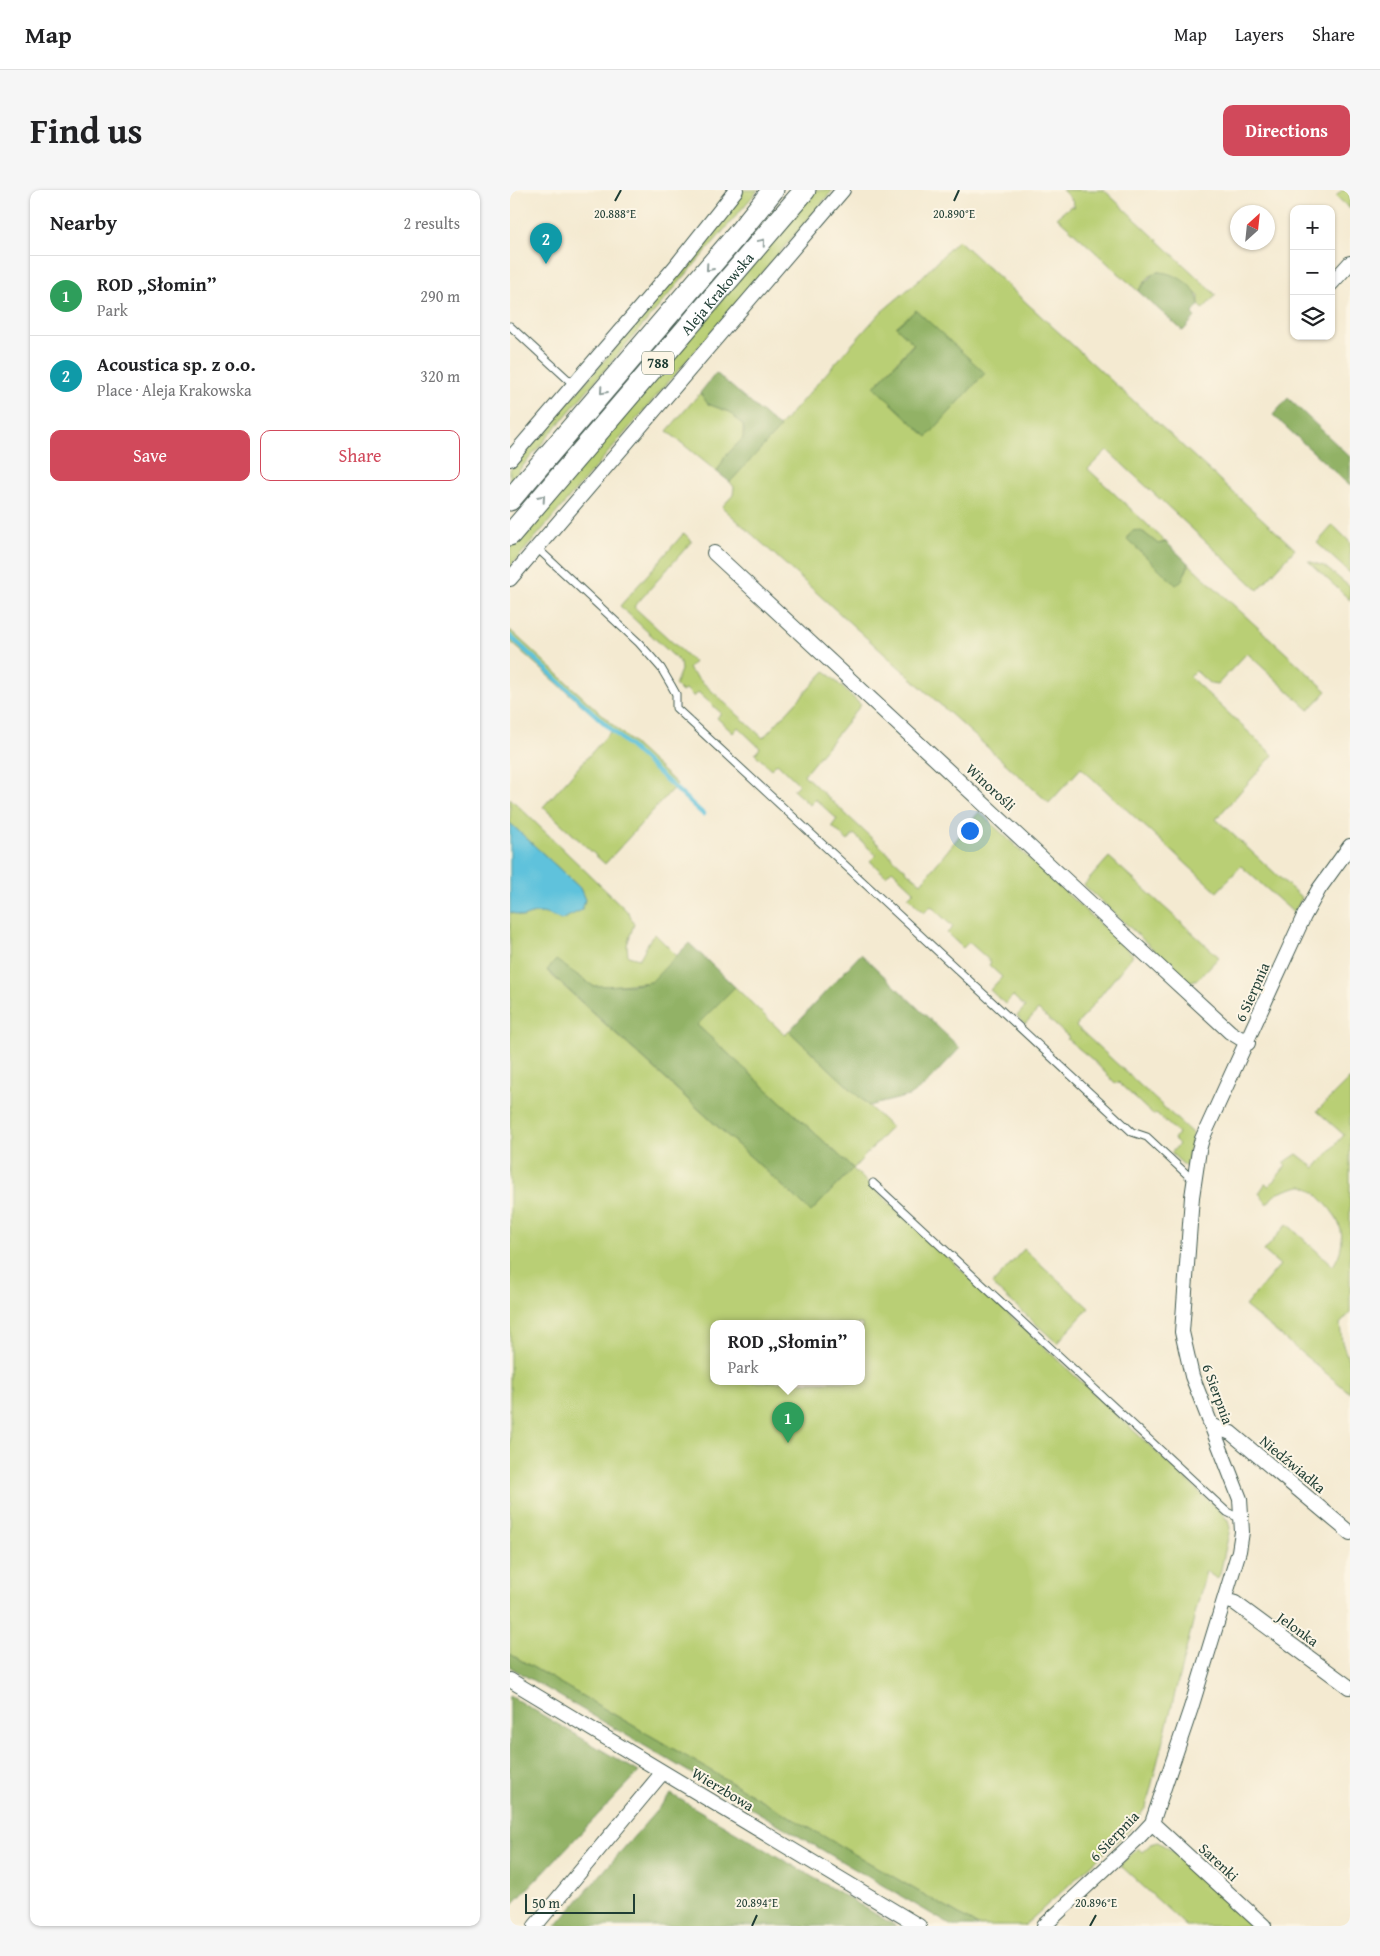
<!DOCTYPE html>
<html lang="en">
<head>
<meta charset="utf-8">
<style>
  :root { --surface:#fff; --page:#f6f6f6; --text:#202124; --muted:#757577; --line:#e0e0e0; --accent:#d1495b }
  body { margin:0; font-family:"Gentium Book Plus",serif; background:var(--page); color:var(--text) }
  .controls { position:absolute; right:15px; top:15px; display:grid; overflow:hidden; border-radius:10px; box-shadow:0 1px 4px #0004 }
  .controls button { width:45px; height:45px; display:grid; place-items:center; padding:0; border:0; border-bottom:1px solid var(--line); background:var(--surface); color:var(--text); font:25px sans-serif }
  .compass { position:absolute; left:720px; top:15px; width:45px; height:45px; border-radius:50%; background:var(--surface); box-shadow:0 1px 4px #0004; rotate:27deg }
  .scale { position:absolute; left:15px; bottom:12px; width:110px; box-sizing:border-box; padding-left:5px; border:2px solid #1f3d34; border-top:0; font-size:14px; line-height:18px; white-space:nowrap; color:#1f3d34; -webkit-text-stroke:4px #fcf5e5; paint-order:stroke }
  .you { position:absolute; left:459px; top:640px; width:18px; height:18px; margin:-12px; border:4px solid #fff; border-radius:50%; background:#1a73e8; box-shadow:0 0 0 8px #1a73e833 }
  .badge { display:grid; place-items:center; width:32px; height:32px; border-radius:50%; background:var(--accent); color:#fff; font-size:16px; font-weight:700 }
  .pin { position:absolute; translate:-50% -41px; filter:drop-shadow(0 1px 2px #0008) }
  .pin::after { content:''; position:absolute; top:26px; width:18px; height:15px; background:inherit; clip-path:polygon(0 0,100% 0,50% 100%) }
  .popup { position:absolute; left:200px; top:1130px; width:155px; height:65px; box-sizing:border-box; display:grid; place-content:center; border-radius:10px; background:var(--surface); filter:drop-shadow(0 1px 4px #0005); font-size:16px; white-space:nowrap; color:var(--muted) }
  .popup b { font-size:19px; color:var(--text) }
  .popup::after { content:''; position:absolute; left:50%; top:100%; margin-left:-10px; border:10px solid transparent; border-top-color:var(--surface) }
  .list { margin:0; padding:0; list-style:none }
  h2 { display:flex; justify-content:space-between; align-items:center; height:65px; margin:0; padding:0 20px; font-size:21px }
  h2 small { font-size:16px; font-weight:400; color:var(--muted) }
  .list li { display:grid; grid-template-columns:32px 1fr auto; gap:15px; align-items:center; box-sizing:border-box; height:80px; padding:0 20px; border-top:1px solid var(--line) }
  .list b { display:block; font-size:19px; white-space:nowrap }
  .list p { margin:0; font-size:16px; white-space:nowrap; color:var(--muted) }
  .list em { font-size:16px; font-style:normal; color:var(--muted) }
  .actions { display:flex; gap:10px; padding:15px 20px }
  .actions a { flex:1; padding:11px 0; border:1px solid var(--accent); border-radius:10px; text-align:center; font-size:18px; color:var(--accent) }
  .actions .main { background:var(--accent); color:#fff }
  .icon { flex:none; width:28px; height:28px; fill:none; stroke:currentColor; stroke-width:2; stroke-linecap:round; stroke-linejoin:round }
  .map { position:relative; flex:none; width:840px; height:1736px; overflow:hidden; border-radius:10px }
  header { display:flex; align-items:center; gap:30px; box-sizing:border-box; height:70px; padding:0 25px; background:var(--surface); border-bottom:1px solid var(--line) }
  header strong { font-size:24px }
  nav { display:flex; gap:28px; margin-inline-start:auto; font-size:18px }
  .intro { display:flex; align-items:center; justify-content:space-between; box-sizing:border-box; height:120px; padding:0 30px }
  h1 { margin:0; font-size:35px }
  .button { padding:12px 22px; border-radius:10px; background:var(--accent); color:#fff; font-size:18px; font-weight:700 }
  main { display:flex; gap:30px; padding:0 30px }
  aside { flex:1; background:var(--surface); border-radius:10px; box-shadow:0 1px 4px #0004 }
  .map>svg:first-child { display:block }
  .green { fill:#b9cf74; stroke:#6c8654; fill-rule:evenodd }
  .forest { fill:#92b266; stroke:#58784d }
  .water { fill:#5ec2dc; stroke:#3e8088 }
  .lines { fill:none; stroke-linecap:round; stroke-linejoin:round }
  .stream { stroke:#5ec2dc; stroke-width:4.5 }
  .service-casing { stroke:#3f574c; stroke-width:9 }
  .minor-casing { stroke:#3f574c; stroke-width:16 }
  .primary-casing { stroke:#3f574c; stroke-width:23 }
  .service { stroke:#fff; stroke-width:7 }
  .minor { stroke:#fff; stroke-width:14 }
  .primary { stroke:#fff; stroke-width:21 }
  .oneway { stroke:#8f9e9a }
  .ticks { fill:none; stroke:#1f3d34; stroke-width:2 }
  .labels { text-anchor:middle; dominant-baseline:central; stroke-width:4; stroke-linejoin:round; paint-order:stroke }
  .shield { fill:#fcf5e5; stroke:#617469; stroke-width:1 }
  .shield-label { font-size:14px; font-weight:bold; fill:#1f3d34 }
  .street-label { font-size:15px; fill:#1f3d34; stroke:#fcf5e5 }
  .ticks-label { font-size:12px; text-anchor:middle; fill:#1f3d34; stroke:#fcf5e5; stroke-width:4; stroke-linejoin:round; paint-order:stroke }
</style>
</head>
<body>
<header>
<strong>Map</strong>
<nav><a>Map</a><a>Layers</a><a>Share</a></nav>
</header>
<div class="intro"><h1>Find us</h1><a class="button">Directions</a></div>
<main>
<aside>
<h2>Nearby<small>2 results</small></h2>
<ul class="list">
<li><span class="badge" style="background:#2e9e5b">1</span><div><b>ROD „Słomin”</b><p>Park</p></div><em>290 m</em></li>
<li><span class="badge" style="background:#0f9aa8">2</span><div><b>Acoustica sp. z o.o.</b><p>Place · Aleja Krakowska</p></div><em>320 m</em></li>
</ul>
<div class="actions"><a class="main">Save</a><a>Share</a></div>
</aside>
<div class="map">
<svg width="840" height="1736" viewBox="0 0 840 1736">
  <rect width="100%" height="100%" fill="#fcf5e5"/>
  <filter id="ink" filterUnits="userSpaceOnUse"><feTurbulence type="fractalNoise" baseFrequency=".02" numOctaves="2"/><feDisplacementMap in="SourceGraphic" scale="10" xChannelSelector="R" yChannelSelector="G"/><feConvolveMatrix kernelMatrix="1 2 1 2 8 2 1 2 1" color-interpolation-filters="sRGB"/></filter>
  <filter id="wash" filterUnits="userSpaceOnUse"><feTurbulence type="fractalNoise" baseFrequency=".0096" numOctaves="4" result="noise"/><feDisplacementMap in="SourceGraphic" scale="20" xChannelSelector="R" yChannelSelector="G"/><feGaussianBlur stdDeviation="1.12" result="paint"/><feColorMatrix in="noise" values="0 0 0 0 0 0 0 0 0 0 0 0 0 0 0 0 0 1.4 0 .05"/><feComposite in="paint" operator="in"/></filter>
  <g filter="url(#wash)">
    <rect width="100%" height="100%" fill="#f4ead1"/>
    <path class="green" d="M234,0H248L0,291V280L100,164Z
      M305,0H323L0,377V358Z
      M552,0H594L706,105L693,119L689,115V106C679,98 656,77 644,83C638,86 632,96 628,101L547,27L561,16L563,17L565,16L563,14L564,12Z
      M832,0H840V19L826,6Z
      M448,50L785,359L748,400L597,260L578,279L656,352L648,354L633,342L676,382L679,374L817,501L799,520L737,463L708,494L699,493L686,481L680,487L763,565L706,629L792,708L784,723L731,676L707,702L571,578L539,613L212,317L223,305L224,297L220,292L370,123L408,91ZM404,153L475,183L417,246L364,197Z
      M190,203L198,214L219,222L233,235V248L215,267L207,282L157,241Z
      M823,335L840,352V383L807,353Z
      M174,343L182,351L124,417L184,472L178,479L253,548L315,481L351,515L294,585L400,684L411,693L469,622L623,765L566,836L683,944L676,977L661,963L669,954L664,949L668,943L646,923L643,925L608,892L606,894L583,870L557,849L559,847L528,820L515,834L507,826L515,817L503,806L495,814L480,800L492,787L479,775L481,772L459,752L453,758L437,743L443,737L421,716L414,723L398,707L404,701L382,680L376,686L360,671L366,665L344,644L338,651L322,636L327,629L305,609L300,615L283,600L289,594L267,573L261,579L245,564L250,558L228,537L223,543L207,528L211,523L188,502L184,507L176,499L172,502L165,495L171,480L170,472L110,416Z
      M798,371L814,376L840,397V410Z
      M0,440L167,594L95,674L33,617L101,541L0,451Z
      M0,608L119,723L124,734L117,755L118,766L129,769C136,760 137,751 145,744L167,766L141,792L98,796H83L46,771L37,781L301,1022L343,978L187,835L225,797L275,845L279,841L381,937L343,979L712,1323L718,1331L720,1338L710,1384L707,1389L696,1381L636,1617L619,1640L514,1736H468L0,1464V1316L2,1313L0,1312V722L13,727C28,720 37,723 51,730L75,710L70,698L0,633ZM204,1134H352V1192H204Z
      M599,667L709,767L688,789L679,792L574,695Z
      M840,888V1123L830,1134L832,1152L840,1175V1203L735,1116L770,1075L754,1061L777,1034L823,1076C840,1050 831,1028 810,1008C806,1004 800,998 794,996C790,995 769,1002 765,1005C762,1007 760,1011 757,1014L749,1003L755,994L759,996L776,976L773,973L787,964L805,978L834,945L807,921Z
      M514,1059L579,1118L547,1153L482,1094Z
      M648,1652L667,1664L746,1736H676L610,1675L628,1658L632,1662L641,1654Z"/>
    <path class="forest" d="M650,82C668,84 688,97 689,115L682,124L685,127L673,141L628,101L644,83Z
      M406,120L475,183L417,247L364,197L404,154L386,137Z
      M206,183L270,238L220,292L207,282L215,267L233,248L234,240L233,235L219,222L198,214L190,203Z
      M778,208L840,267V296L763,225Z
      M626,340L633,342L648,354L656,352L679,374L671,392L666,395L617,349L621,342Z
      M179,753L225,797L187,835L343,978L301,1022L37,780L46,770L83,796L123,795L141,792Z
      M351,764L450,858L415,895L399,906L359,916L279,841Z
      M0,1464L468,1736H442L0,1477Z
      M0,1506L129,1582L0,1717Z
      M161,1604L386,1736H46Z"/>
    <path class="water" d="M0,633L70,698L75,710L72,720L51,730C37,723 28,720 13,727L0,722Z"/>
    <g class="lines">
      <path class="stream" d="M0,446L193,624"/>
    </g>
  </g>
  <g filter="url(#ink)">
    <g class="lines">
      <defs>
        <path id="service" d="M0,136L64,195
          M27,358L129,453L151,478L161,495L166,504V518L622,942L637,947L684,991
          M363,993L717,1322L731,1329"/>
        <path id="minor" d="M821,94L840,73
          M0,269L165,77L226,0
          M204,363L605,736L720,842L738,853
          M0,389L333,0
          M701,1235L721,1243L840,1343
          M715,1410L725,1413L839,1497
          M0,1490L409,1736
          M642,1633L754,1736
          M25,1736L153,1582
          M534,1736L627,1649L642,1633L681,1518L729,1361L732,1342L730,1309L682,1186L672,1142L682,1007L689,960L692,949L794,726L809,699L840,656"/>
        <g id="primary">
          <path d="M0,310L226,46L263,0"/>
          <path id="s1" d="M0,345L295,0"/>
        </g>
      </defs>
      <use href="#service" class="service-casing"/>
      <use href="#minor" class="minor-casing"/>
      <use href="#primary" class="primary-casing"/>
      <use href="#service" class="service"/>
      <use href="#minor" class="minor"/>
      <use href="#primary" class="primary"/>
    </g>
    <defs><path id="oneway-chevron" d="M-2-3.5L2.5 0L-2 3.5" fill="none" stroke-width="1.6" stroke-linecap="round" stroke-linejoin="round" transform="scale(1.25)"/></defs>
    <g class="oneway">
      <use href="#oneway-chevron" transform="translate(252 52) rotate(-50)"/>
      <use href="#oneway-chevron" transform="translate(199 78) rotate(131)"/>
      <use href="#oneway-chevron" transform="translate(93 201) rotate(131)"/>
      <use href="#oneway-chevron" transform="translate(32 308) rotate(-49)"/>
    </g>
  </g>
  <path class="ticks" d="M105,11L111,0M444,11L449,0M242,1736L247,1725M580,1736L586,1725"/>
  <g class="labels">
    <rect class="shield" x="132" y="161.5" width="32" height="23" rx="4"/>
    <g class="shield-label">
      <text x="148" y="173">788</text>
    </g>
    <g class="street-label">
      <text stroke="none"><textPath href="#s1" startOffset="318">Aleja Krakowska</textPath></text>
      <text transform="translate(481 597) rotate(43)">Winorośli</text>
      <text transform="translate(742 802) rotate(-66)">6 Sierpnia</text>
      <text transform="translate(708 1204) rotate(70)">6 Sierpnia</text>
      <text transform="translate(783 1274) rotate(40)">Niedźwiadka</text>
      <text transform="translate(788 1439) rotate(36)">Jelonka</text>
      <text transform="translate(213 1599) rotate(31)">Wierzbowa</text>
      <text transform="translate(604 1646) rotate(-46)">6 Sierpnia</text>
      <text transform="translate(709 1672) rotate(43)">Sarenki</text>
    </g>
  </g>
  <g class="ticks-label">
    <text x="105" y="28">20.888°E</text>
    <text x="444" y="28">20.890°E</text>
    <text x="247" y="1717">20.894°E</text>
    <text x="586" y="1717">20.896°E</text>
  </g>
</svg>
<div class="controls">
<button>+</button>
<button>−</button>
<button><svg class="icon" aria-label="layers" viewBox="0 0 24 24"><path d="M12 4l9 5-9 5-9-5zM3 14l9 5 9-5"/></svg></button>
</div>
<svg class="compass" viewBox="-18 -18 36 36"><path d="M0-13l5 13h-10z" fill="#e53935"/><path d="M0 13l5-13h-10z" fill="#757577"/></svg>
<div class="scale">50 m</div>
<div class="you"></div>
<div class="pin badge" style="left:278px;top:1253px;background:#2e9e5b">1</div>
<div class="popup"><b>ROD „Słomin”</b>Park</div>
<div class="pin badge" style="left:36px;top:74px;background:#0f9aa8">2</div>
</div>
</main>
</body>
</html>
